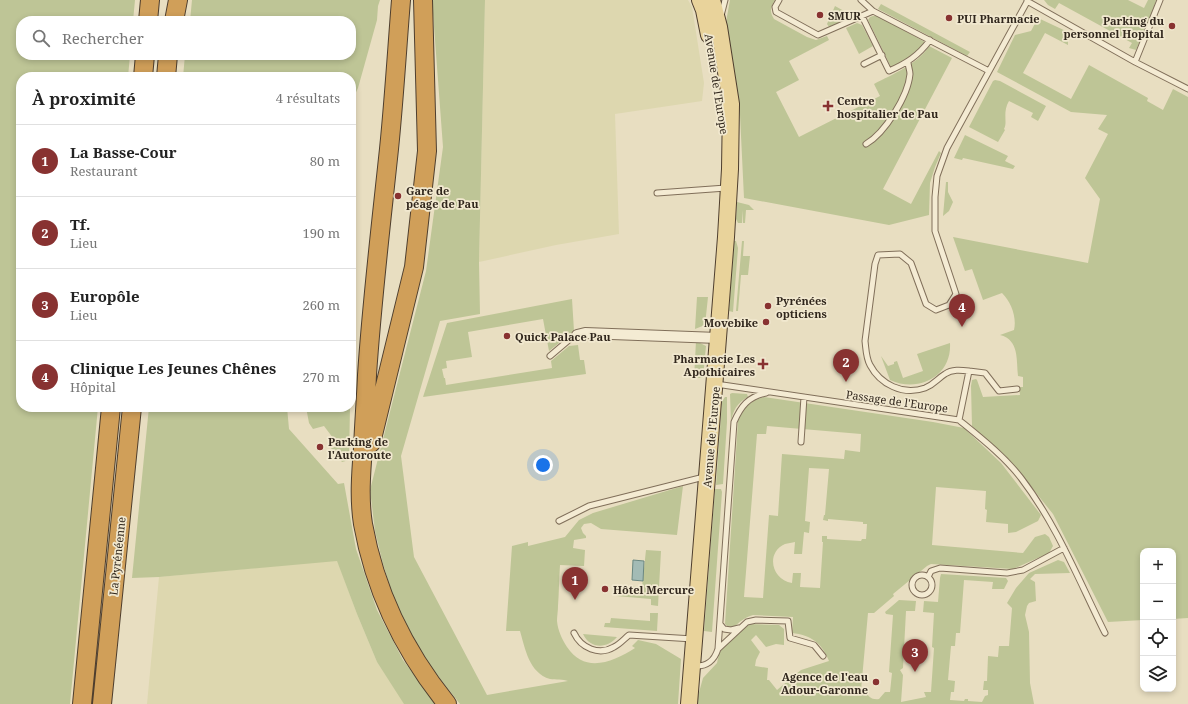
<!DOCTYPE html>
<html lang="fr">
<head>
<meta charset="utf-8">
<style>
  :root { --surface:#fff; --page:#f6f6f6; --text:#222; --muted:#767676; --line:#e0e0e0; --accent:#883231 }
  body { margin:0; font-family:"Noto Serif",serif; background:var(--page); color:var(--text) }
  .controls { position:absolute; right:12px; bottom:12px; display:grid; overflow:hidden; border-radius:8px; box-shadow:0 2px 6px #0003 }
  .controls button { width:36px; height:36px; display:grid; place-items:center; padding:0; border:0; border-bottom:1px solid var(--line); background:var(--surface); color:var(--text); font:20px sans-serif }
  .you { position:absolute; left:543px; top:465px; width:14px; height:14px; margin:-10px; border:3px solid #fff; border-radius:50%; background:#1a73e8; box-shadow:0 0 0 6px #1a73e833 }
  .badge { display:grid; place-items:center; width:26px; height:26px; border-radius:50%; background:var(--accent); color:#fff; font-size:13px; font-weight:700 }
  .pin { position:absolute; translate:-50% -33px; filter:drop-shadow(0 1px 2px #0008) }
  .pin::after { content:''; position:absolute; top:21px; width:14px; height:12px; background:inherit; clip-path:polygon(0 0,100% 0,50% 100%) }
  .list { margin:0; padding:0; list-style:none }
  h2 { display:flex; justify-content:space-between; align-items:center; height:52px; margin:0; padding:0 16px; font-size:17px }
  h2 small { font-size:13px; font-weight:400; color:var(--muted) }
  .list li { display:grid; grid-template-columns:26px 1fr auto; gap:12px; align-items:center; box-sizing:border-box; height:72px; padding:0 16px; border-top:1px solid var(--line) }
  .list b { display:block; font-size:15px; white-space:nowrap }
  .list p { margin:0; font-size:13px; white-space:nowrap; color:var(--muted) }
  .list em { font-size:13px; font-style:normal; color:var(--muted) }
  .icon { flex:none; width:22px; height:22px; fill:none; stroke:currentColor; stroke-width:2; stroke-linecap:round; stroke-linejoin:round }
  .map { position:relative; flex:none; width:1188px; height:704px; overflow:hidden }
  .search { position:absolute; background:var(--surface); box-shadow:0 2px 6px #0003; left:16px; top:16px; width:340px; height:44px; display:flex; align-items:center; gap:10px; box-sizing:border-box; padding:0 14px; border-radius:16px; color:var(--muted); font-size:15px }
  .panel { position:absolute; background:var(--surface); box-shadow:0 2px 6px #0003; left:16px; top:72px; width:340px; height:340px; border-radius:16px }
  .map>svg:first-child { display:block }
  .farmland { fill:#ddd7af }
  .green { fill:#bec596; fill-rule:evenodd }
  .water { fill:#a3bbb5; stroke:#6b8881 }
  .lines { fill:none; stroke-linecap:round; stroke-linejoin:round }
  .lane-casing { stroke:#806f5a; stroke-width:7 }
  .street-casing { stroke:#806f5a; stroke-width:12 }
  .primary-casing { stroke:#4e3e2e; stroke-width:18 }
  .highway-casing { stroke:#4e3e2e; stroke-width:20 }
  .lane { stroke:#f4ebd3; stroke-width:5 }
  .street { stroke:#f4ebd3; stroke-width:10 }
  .primary { stroke:#e9d39b; stroke-width:16 }
  .highway { stroke:#d09f59; stroke-width:18 }
  .poi-dot { fill:#883231; stroke:#f1e8cf; stroke-width:1.5 }
  .labels { text-anchor:middle; dominant-baseline:central; stroke-width:3.5; stroke-linejoin:round; paint-order:stroke }
  .poi-label { font-size:11px; font-weight:bold; fill:#31271d; stroke:#f1e8cf; text-anchor:start }
  .street-label { font-size:11px; fill:#31271d; stroke:#f1e8cf }
</style>
</head>
<body>
<div class="map">
<svg width="1188" height="704" viewBox="0 0 1188 704">
  <rect width="100%" height="100%" fill="#e8dec1"/>
  <path class="farmland" d="M485,0H688L692,7L704,83L702,101L615,114L619,234L556,245L479,262Z
    M337,560L357,614L377,662L405,704H147L159,577Z"/>
  <path class="green" d="M0,0H135L133,21H21V55H130L128,77H21V407H98L70,704H0Z
    M192,0H380L378,6L377,20L358,88L351,103V77H183L185,55H351V21H190Z
    M432,0H485L479,262L480,314L440,321L401,456L414,557L487,695L568,681C563,679 556,680 550,679C529,673 525,648 520,631H506L512,546L528,542V546L565,537L579,520L593,513L683,486L677,535L601,529L591,523L584,524L581,528L583,533L586,536V538L574,540L573,548L585,550L584,566L560,565C559,579 559,592 558,606C558,611 557,616 557,621C558,631 562,639 567,647C585,674 613,662 635,648L632,646L638,640L656,644L681,659L678,704H460L427,662L407,628L393,596L383,564L375,531L370,490L426,271L443,147Z
    M730,0H775C771,7 769,11 774,19L807,37L816,40L827,36L829,40L789,61L799,80L776,92L799,137L880,96L874,84C893,74 918,64 929,46L952,58L883,189L911,204L939,151L941,153L935,167L930,183L929,215L889,225L744,198L740,115L726,22Z
    M1044,0H1128L1144,8L1148,0H1156L1153,10L1136,50L1129,48L1132,43L1059,3L1055,9L1048,5Z
    M881,4L970,52L967,56L878,9Z
    M835,6L853,16L829,27L827,24Z
    M873,16H878L925,42C916,55 904,60 891,67L868,20L870,17Z
    M1038,18L1068,32V45L1045,33L1023,73L1071,99L1089,65L1148,98L1147,101L1163,110L1173,89L1188,97V618L1173,619V551H1143V620L1108,622L1053,514L1020,473L972,426L971,386L972,380L976,379L977,380L983,397L1020,395L1019,387H1023V377L1018,376C1016,361 1020,340 1000,335L1014,330C1017,317 1011,302 1002,293L983,300L972,269L965,271L953,237L1088,263L1100,199L1085,178L1108,134L1098,129L1107,115L1071,112L997,72L1015,35L1031,31Z
    M857,23L862,25L873,46L859,54L846,28Z
    M995,80L1000,81L1046,106L1038,121L1031,117L1033,113L1009,101C1002,113 1008,122 1004,129L1005,130L998,142L969,127L993,81Z
    M965,135L1008,156L1005,161L1015,166L1013,169L963,158L962,160L954,158Z
    M946,182H948V192L953,202L949,211L943,216Z
    M737,202L749,205L754,210H746L745,223H743V210L742,223H738L736,219Z
    M734,241H736L738,248L733,312L729,311Z
    M742,241H744L743,256H750L748,275H741L738,311H736Z
    M697,297H708L705,325L695,329Z
    M572,299L574,331L549,351L543,319L468,332L472,357L446,361L447,368L442,369L444,378H445L446,385L552,368L551,361L569,346L578,345L580,360H584L586,374L423,397L447,323Z
    M696,341L706,346L703,378H694Z
    M950,343C952,377 918,393 890,380L881,356L888,366L894,364V362L897,361L903,378L923,371L917,354Z
    M732,393L747,394L748,397C737,403 733,410 731,422L730,394Z
    M725,397H727V422L723,484L716,485L722,401Z
    M764,397L933,422L964,428L1001,463L1041,515L1038,521L1016,532L1008,533V524L986,522L987,510L985,509L986,491L936,487L932,545L1023,553L1035,537L1045,534L1049,537L1053,546L1049,553L1013,569L931,564L927,566L893,594L894,596L874,613H868L861,690L866,691C868,697 872,700 879,699L885,692H890L892,673L889,672L893,615L886,614L885,612L899,600L916,601L915,611H906L903,668L900,670L903,675L901,702L926,697L924,692H931L934,648L932,647L934,613L923,612L924,601L938,602L940,578L941,574L1006,578L1008,581L1004,589H992L993,582L964,580L960,633H956L955,646H951L948,680L955,681L954,692H951L950,700L964,701L965,699H968V701L982,702L985,696L988,695V690H983L984,681H987L988,656L998,657L999,646H1009L1012,608L1007,603L1016,588L1029,573L1058,560L1064,562L1070,573L1035,574L1030,579L1035,582L1036,601L1029,603L1027,606L1025,615L1029,632L1030,683L1034,704H698V696L703,678L717,663L720,649L749,624L779,625L784,629V645L776,644L766,647L756,635L751,640L760,652L756,660L755,666L768,668L767,680H769L777,690L801,670L829,661C822,643 811,635 792,633L793,617L753,615C749,616 745,618 741,621C735,625 733,632 725,624L738,421C741,409 751,400 764,397ZM767,426L861,434L860,452L845,450L844,459L782,454L778,516L769,515L763,598L744,597L757,434H766ZM809,468L829,469L825,515H824L823,520L828,521V519L863,522V524H867L866,539H862L861,541L827,539V536H822V542H823L820,588L800,587L801,573H793L792,583C772,580 765,553 785,544C788,543 792,543 795,542L794,554H802L804,532L809,533L810,522L805,521Z
    M149,407H287L289,429L338,484L344,483L356,549L377,610L403,660L436,704H404L377,662L357,614L337,561L159,577L132,578Z
    M306,407H350L349,460L342,462L331,448L339,446L324,426L313,429L309,423Z
    M715,489H721L722,492L712,632L704,631Z
    M646,550L661,551L658,606L651,605V599L616,596L627,589V586L642,587Z
    M650,613H658L657,631L604,627L605,623H610L611,618L650,621Z
    M583,634L617,637C607,649 590,649 583,634Z"/>
  <path class="water" d="M633,560L644,561L643,581L632,580Z"/>
  <g class="lines">
    <defs>
      <path id="lane" d="M779,0L775,7L776,12L818,35L873,11L989,71
        M861,0L873,11
        M1027,1L1135,62L1188,89
        M721,16L725,0
        M862,16L889,71C907,63 918,56 930,40
        M1135,62L1160,0
        M864,64L882,55
        M866,144C885,133 908,96 910,74C910,70 908,66 908,62
        M657,193L726,188
        M550,356L570,339L577,335
        M969,371L985,373L999,391L1017,389
        M716,384L959,420C981,438 1004,456 1021,478C1057,525 1079,581 1105,633
        M959,420L969,371C961,370 952,369 945,374C937,379 935,384 925,388C903,396 880,384 870,365C866,358 866,349 865,341L875,264L878,255L900,254L911,263L926,304L936,310L949,305L956,294L935,231V197L937,176L947,148L1028,0
        M801,442L804,397
        M559,521L589,506L704,477
        M912 585a10 10 0 1 1 20 0a10 10 0 1 1-20 0Z
        M928,577L931,571L940,568L1007,573L1023,570L1064,548
        M720,624L724,629L731,630L739,628
        M574,633C581,648 599,656 614,647C620,644 624,639 629,635L693,639
        M718,649L747,622L756,620L788,621L790,638L814,645L823,656
        M694,666C707,667 714,661 718,649L734,422C741,406 748,397 766,393"/>
      <path id="street" d="M577,335L585,333L718,338"/>
      <path id="primary" d="M700,0L704,10L709,35
        M689,704L726,237L730,169L731,104L719,27L712,0"/>
      <path id="highway" d="M401,0C397,50 394,100 389,149C381,225 372,299 367,375C366,399 364,423 363,448C361,473 359,499 363,524C375,591 405,652 447,704
        M148,21L150,0
        M174,21L178,0
        M143,77L145,55
        M166,77L168,55
        M371,443L414,267L427,151L423,0
        M82,704L111,407
        M102,704L132,407"/>
    </defs>
    <use href="#lane" class="lane-casing"/>
    <use href="#street" class="street-casing"/>
    <use href="#primary" class="primary-casing"/>
    <use href="#highway" class="highway-casing"/>
    <use href="#lane" class="lane"/>
    <use href="#street" class="street"/>
    <use href="#primary" class="primary"/>
    <use href="#highway" class="highway"/>
  </g>
  <g class="poi-dot">
    <circle cx="820" cy="15" r="4"/>
    <circle cx="949" cy="18" r="4"/>
    <circle cx="1172" cy="26" r="4"/>
    <path d="M826 100h4v4h4v4h-4v4h-4v-4h-4v-4h4z"/>
    <circle cx="398" cy="196" r="4"/>
    <circle cx="768" cy="306" r="4"/>
    <circle cx="766" cy="322" r="4"/>
    <circle cx="507" cy="336" r="4"/>
    <path d="M761 358h4v4h4v4h-4v4h-4v-4h-4v-4h4z"/>
    <circle cx="320" cy="447" r="4"/>
    <circle cx="605" cy="589" r="4"/>
    <circle cx="876" cy="682" r="4"/>
  </g>
  <g class="labels">
    <g class="poi-label">
      <text x="828" y="15">SMUR</text>
      <text x="957" y="18">PUI Pharmacie</text>
      <text x="1164" y="20" text-anchor="end">Parking du<tspan x="1164" dy="13">personnel Hopital</tspan></text>
      <text x="837" y="100">Centre<tspan x="837" dy="13">hospitalier de Pau</tspan></text>
      <text x="406" y="190">Gare de<tspan x="406" dy="13">péage de Pau</tspan></text>
      <text x="776" y="300">Pyrénées<tspan x="776" dy="13">opticiens</tspan></text>
      <text x="758" y="322" text-anchor="end">Movebike</text>
      <text x="515" y="336">Quick Palace Pau</text>
      <text x="755" y="358" text-anchor="end">Pharmacie Les<tspan x="755" dy="13">Apothicaires</tspan></text>
      <text x="328" y="441">Parking de<tspan x="328" dy="13">l'Autoroute</tspan></text>
      <text x="613" y="589">Hôtel Mercure</text>
      <text x="868" y="676" text-anchor="end">Agence de l'eau<tspan x="868" dy="13">Adour-Garonne</tspan></text>
    </g>
    <g class="street-label">
      <text transform="translate(717 84) rotate(81)">Avenue de l'Europe</text>
      <text transform="translate(897 401) rotate(8)">Passage de l'Europe</text>
      <text transform="translate(711 437) rotate(-85)">Avenue de l'Europe</text>
      <text transform="translate(117 556) rotate(-84)">La Pyrénéenne</text>
    </g>
  </g>
</svg>
<div class="controls">
<button>+</button>
<button>−</button>
<button><svg class="icon" aria-label="locate" viewBox="0 0 24 24"><circle cx="12" cy="12" r="6"/><path d="M12 2v4M12 18v4M2 12h4M18 12h4"/></svg></button>
<button><svg class="icon" aria-label="layers" viewBox="0 0 24 24"><path d="M12 4l9 5-9 5-9-5zM3 14l9 5 9-5"/></svg></button>
</div>
<div class="you"></div>
<div class="pin badge" style="left:575px;top:600px">1</div>
<div class="pin badge" style="left:846px;top:382px">2</div>
<div class="pin badge" style="left:915px;top:672px">3</div>
<div class="pin badge" style="left:962px;top:327px">4</div>
<div class="search"><svg class="icon" aria-label="search" viewBox="0 0 24 24"><circle cx="10" cy="10" r="6"/><path d="M15 15l6 6"/></svg>Rechercher</div>
<section class="panel">
<h2>À proximité<small>4 résultats</small></h2>
<ul class="list">
<li><span class="badge">1</span><div><b>La Basse-Cour</b><p>Restaurant</p></div><em>80 m</em></li>
<li><span class="badge">2</span><div><b>Tf.</b><p>Lieu</p></div><em>190 m</em></li>
<li><span class="badge">3</span><div><b>Europôle</b><p>Lieu</p></div><em>260 m</em></li>
<li><span class="badge">4</span><div><b>Clinique Les Jeunes Chênes</b><p>Hôpital</p></div><em>270 m</em></li>
</ul>
</section>
</div>
</body>
</html>
